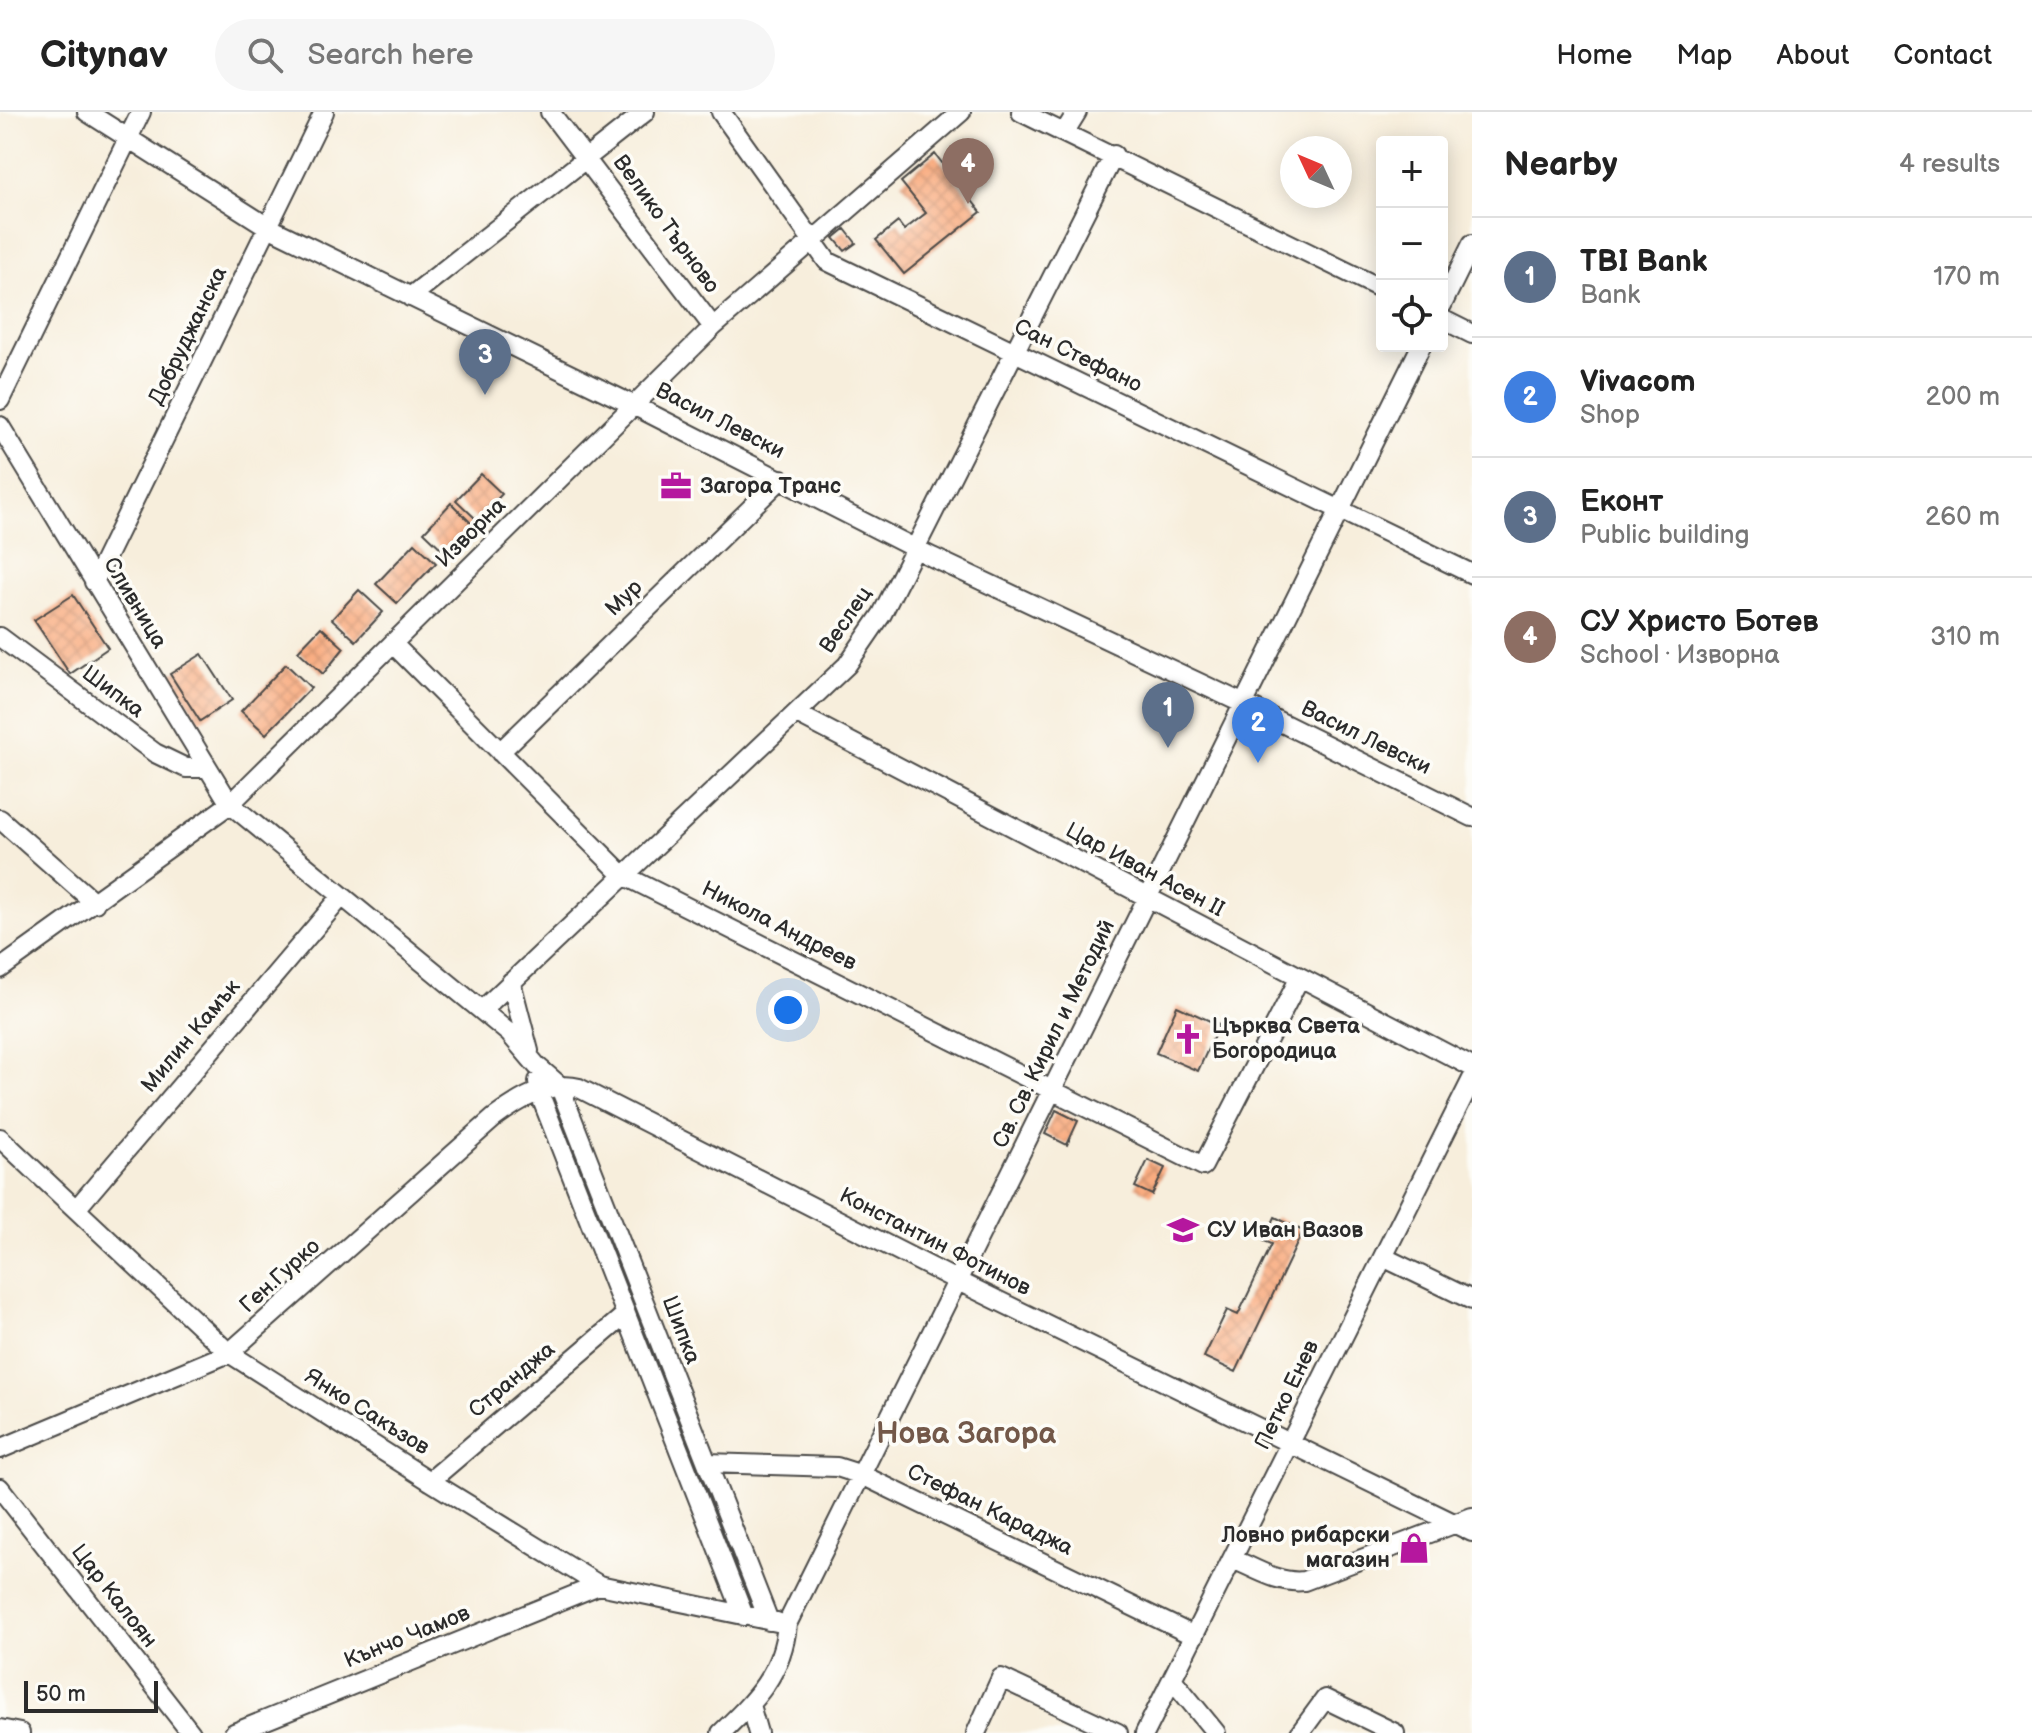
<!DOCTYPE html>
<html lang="en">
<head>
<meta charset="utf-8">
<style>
  :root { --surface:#fff; --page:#f6f6f6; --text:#222; --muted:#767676; --line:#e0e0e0; --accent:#0f766e }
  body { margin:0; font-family:"Balsamiq Sans",sans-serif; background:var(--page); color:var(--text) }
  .controls { position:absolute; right:24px; top:24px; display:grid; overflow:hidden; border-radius:8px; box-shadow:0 4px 20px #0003 }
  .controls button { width:72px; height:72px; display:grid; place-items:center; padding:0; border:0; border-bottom:2px solid var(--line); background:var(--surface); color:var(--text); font:40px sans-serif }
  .compass { position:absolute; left:1280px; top:24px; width:72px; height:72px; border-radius:50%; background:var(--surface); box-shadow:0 4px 20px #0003; rotate:314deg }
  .scale { position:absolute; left:24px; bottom:20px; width:134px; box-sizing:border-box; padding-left:8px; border:4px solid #2b2b2b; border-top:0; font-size:22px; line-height:28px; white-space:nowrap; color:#2b2b2b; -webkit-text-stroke:6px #fdfcf7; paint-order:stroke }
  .you { position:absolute; left:788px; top:898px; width:28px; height:28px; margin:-20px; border:6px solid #fff; border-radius:50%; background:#1a73e8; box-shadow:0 0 0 12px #1a73e833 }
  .badge { display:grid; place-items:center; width:52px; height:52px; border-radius:50%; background:var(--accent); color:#fff; font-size:26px; font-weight:700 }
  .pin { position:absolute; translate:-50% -66px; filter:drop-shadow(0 2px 4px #0008) }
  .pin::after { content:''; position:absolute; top:42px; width:28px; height:24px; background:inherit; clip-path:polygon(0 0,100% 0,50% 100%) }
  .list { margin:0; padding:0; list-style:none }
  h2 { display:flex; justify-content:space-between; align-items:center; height:104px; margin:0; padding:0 32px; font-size:34px }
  h2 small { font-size:26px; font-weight:400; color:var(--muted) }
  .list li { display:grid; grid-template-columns:52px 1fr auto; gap:24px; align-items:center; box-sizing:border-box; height:120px; padding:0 32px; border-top:2px solid var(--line) }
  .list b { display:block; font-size:30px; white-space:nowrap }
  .list p { margin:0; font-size:26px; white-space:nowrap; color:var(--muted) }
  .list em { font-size:26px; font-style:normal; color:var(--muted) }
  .icon { flex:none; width:44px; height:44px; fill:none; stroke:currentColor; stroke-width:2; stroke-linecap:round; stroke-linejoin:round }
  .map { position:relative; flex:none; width:1472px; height:1621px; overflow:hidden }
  header { display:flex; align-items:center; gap:48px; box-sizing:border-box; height:112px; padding:0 40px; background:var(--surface); border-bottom:2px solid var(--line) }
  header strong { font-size:38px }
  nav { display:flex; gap:44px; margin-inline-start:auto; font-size:28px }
  .search { width:560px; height:72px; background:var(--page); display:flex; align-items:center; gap:20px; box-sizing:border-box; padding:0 28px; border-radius:44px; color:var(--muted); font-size:30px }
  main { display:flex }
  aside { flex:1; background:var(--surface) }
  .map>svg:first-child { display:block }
  .building { fill:url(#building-cross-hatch) }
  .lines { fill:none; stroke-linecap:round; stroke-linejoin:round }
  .minor-casing { stroke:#4a4846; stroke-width:22 }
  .minor { stroke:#fff; stroke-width:18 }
  .labels { text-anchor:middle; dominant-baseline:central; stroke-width:7; stroke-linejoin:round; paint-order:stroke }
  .street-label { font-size:22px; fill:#2b2b2b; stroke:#fdfcf7 }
  .poi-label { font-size:22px; font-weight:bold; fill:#2b2b2b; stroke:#fdfcf7; text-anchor:start }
  .district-label { font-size:30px; font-weight:bold; fill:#735849; stroke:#fdfcf7 }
</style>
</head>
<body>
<header>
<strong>Citynav</strong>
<div class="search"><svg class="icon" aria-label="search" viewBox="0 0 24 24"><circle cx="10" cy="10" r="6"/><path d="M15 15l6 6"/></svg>Search here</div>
<nav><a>Home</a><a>Map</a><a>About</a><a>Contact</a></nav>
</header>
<main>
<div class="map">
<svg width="1472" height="1621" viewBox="0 0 1472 1621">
  <defs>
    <pattern id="building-cross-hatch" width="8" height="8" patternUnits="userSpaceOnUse" patternTransform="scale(2)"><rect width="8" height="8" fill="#f9ac80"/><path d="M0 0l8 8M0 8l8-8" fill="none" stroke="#d6946f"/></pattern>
  </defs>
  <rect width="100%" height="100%" fill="#fdfcf7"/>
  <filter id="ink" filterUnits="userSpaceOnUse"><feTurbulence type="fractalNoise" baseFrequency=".0125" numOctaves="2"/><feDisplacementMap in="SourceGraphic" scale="16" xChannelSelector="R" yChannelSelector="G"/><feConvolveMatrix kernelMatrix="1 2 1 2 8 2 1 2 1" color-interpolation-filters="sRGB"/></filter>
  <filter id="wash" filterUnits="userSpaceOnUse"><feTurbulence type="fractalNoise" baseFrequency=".006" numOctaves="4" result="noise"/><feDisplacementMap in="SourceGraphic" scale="32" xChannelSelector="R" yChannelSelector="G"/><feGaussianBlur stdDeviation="1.8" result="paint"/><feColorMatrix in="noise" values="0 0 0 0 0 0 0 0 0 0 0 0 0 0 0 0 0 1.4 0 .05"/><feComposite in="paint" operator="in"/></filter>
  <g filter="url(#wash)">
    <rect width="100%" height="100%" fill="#f7eedc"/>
    <g id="blocks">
      <path class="building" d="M935,42L981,100L904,162L876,128L898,110L904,118L926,101L901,70Z
        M845,117L856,131L845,139L834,126Z
        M481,362L502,382L477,408L456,388Z
        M451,391L473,413L446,441L424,420Z
        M415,431L436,451L397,491L376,472Z
        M359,478L383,500L356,529L332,507Z
        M73,483L108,536L70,562L34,508Z
        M321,515L344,536L323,562L298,539Z
        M202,542L232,588L200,609L170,562Z
        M286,552L311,576L266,622L241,599Z
        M1177,894L1219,913L1198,959L1156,941Z
        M1056,998L1078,1009L1067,1033L1045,1022Z
        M1148,1048L1165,1056L1152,1083L1135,1075Z
        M1275,1105L1303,1119L1236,1260L1204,1245L1227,1198L1238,1203L1272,1132L1264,1129Z"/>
    </g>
  </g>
  <g filter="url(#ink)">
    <use href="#blocks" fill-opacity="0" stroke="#4a4846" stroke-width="2"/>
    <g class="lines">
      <defs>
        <path id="minor" d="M87,0L268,115L633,293L932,445L1244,592L1472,705
          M550,0L713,215
          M721,0L827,149L1472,462
          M1021,0L1382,177
          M1064,21L1077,0
          M410,185L645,0
          M1442,193L1472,132
          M1442,207L1472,222
          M0,288L141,0
          M0,314L230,692L509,921L537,954L559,973L769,1509
          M94,470L324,0
          M0,525L155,641L186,656H206
          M394,533L623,763L1203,1054L1299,867
          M797,602L1472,955
          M500,640L781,367
          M0,707L95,791
          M0,857L230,692L713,215L961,0
          M511,870L529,939
          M482,898L847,553L882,502L1114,43
          M538,969L539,980L744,1504
          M0,1026L229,1241L430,1369L599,1473L777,1510
          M77,1096L342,784
          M1383,1145L1472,1188
          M0,1337L229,1241L494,1006C517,989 549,968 579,976L958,1169L1472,1420
          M707,1351L837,1355L862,1363L1194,1524
          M430,1369L625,1203
          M0,1376L191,1621
          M1233,1447C1256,1457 1279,1472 1304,1469L1472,1405
          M1172,1567L1216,1621
          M750,1593L758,1621
          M0,1617L20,1621
          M234,1621L599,1473
          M721,1621C755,1588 783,1561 787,1512L1421,234
          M976,1621L1001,1566L1118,1621
          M1145,1621L1472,967
          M1300,1621L1325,1587L1395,1621"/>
      </defs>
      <use href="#minor" class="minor-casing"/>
      <use href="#minor" class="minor"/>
    </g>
  </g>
  <defs>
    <symbol id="office-bare" viewBox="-9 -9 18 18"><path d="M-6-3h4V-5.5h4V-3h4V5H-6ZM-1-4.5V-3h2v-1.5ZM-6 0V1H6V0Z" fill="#b5179e" stroke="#fdfcf7" stroke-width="2.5" paint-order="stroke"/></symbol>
    <symbol id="church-bare" viewBox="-9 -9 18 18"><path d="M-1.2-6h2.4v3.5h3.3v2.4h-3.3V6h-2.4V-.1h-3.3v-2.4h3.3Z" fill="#b5179e" stroke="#fdfcf7" stroke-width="2.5" paint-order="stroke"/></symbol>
    <symbol id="school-bare" viewBox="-9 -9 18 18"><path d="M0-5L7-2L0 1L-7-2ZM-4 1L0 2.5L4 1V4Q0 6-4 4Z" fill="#b5179e" stroke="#fdfcf7" stroke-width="2.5" paint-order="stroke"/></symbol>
    <symbol id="shop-bare" viewBox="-9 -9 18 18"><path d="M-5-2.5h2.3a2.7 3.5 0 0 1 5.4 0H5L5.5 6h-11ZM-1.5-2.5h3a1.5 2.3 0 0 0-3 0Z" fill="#b5179e" stroke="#fdfcf7" stroke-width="2.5" paint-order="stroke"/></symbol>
  </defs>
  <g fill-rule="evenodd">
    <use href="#office-bare" x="654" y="352" width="44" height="44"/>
    <use href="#church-bare" x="1166" y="905" width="44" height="44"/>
    <use href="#school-bare" x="1161" y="1096" width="44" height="44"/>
    <use href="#shop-bare" x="1392" y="1414" width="44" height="44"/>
  </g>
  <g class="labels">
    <g class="street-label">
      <text transform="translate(666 112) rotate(54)">Велико Търново</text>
      <text transform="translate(188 224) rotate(-64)">Добруджанска</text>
      <text transform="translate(1078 244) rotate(26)">Сан Стефано</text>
      <text transform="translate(720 309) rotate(27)">Васил Левски</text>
      <text transform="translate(471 421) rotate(-45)">Изворна</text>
      <text transform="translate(624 486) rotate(-44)">Мур</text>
      <text transform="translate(135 491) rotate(59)">Сливница</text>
      <text transform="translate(846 508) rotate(-56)">Веслец</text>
      <text transform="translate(113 580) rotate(37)">Шипка</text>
      <text transform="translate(1366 626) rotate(26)">Васил Левски</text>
      <text transform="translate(1145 758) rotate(28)">Цар Иван Асен II</text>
      <text transform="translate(779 814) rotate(27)">Никола Андреев</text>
      <text transform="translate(1054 922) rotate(-64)">Св. Св. Кирил и Методий</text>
      <text transform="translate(191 924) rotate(-50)">Милин Камък</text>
      <text transform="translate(935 1130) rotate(27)">Константин Фотинов</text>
      <text transform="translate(280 1164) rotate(-42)">Ген.Гурко</text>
      <text transform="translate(681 1218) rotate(69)">Шипка</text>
      <text transform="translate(512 1268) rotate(-40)">Странджа</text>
      <text transform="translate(1287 1283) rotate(-64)">Петко Енев</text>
      <text transform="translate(367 1300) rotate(32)">Янко Сакъзов</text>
      <text transform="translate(990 1398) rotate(26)">Стефан Караджа</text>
      <text transform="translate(114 1484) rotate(52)">Цар Калоян</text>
      <text transform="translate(407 1525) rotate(-22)">Кънчо Чамов</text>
    </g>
    <g class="poi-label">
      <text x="700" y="374">Загора Транс</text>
      <text x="1212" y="914">Църква Света<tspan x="1212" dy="25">Богородица</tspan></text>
      <text x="1207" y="1118">СУ Иван Вазов</text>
      <text x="1390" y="1423" text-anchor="end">Ловно рибарски<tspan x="1390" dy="25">магазин</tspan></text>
    </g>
    <g class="district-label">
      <text x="966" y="1322">Нова Загора</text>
    </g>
  </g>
</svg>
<div class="controls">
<button>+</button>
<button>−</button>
<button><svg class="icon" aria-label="locate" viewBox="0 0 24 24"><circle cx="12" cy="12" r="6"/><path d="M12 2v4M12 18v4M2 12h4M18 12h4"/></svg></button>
</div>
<svg class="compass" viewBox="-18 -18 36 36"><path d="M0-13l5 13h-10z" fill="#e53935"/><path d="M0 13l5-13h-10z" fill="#767676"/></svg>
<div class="scale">50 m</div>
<div class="you"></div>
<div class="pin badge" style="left:1168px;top:636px;background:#5c6f8a">1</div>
<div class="pin badge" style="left:1258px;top:651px;background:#3f7fe0">2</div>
<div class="pin badge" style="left:485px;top:283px;background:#5c6f8a">3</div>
<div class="pin badge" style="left:968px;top:92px;background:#8d6e63">4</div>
</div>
<aside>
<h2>Nearby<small>4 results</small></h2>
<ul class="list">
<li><span class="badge" style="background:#5c6f8a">1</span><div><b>TBI Bank</b><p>Bank</p></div><em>170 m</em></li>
<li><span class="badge" style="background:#3f7fe0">2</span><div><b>Vivacom</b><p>Shop</p></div><em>200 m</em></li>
<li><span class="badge" style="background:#5c6f8a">3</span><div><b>Еконт</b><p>Public building</p></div><em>260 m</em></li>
<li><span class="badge" style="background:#8d6e63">4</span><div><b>СУ Христо Ботев</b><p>School · Изворна</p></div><em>310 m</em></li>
</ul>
</aside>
</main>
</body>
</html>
